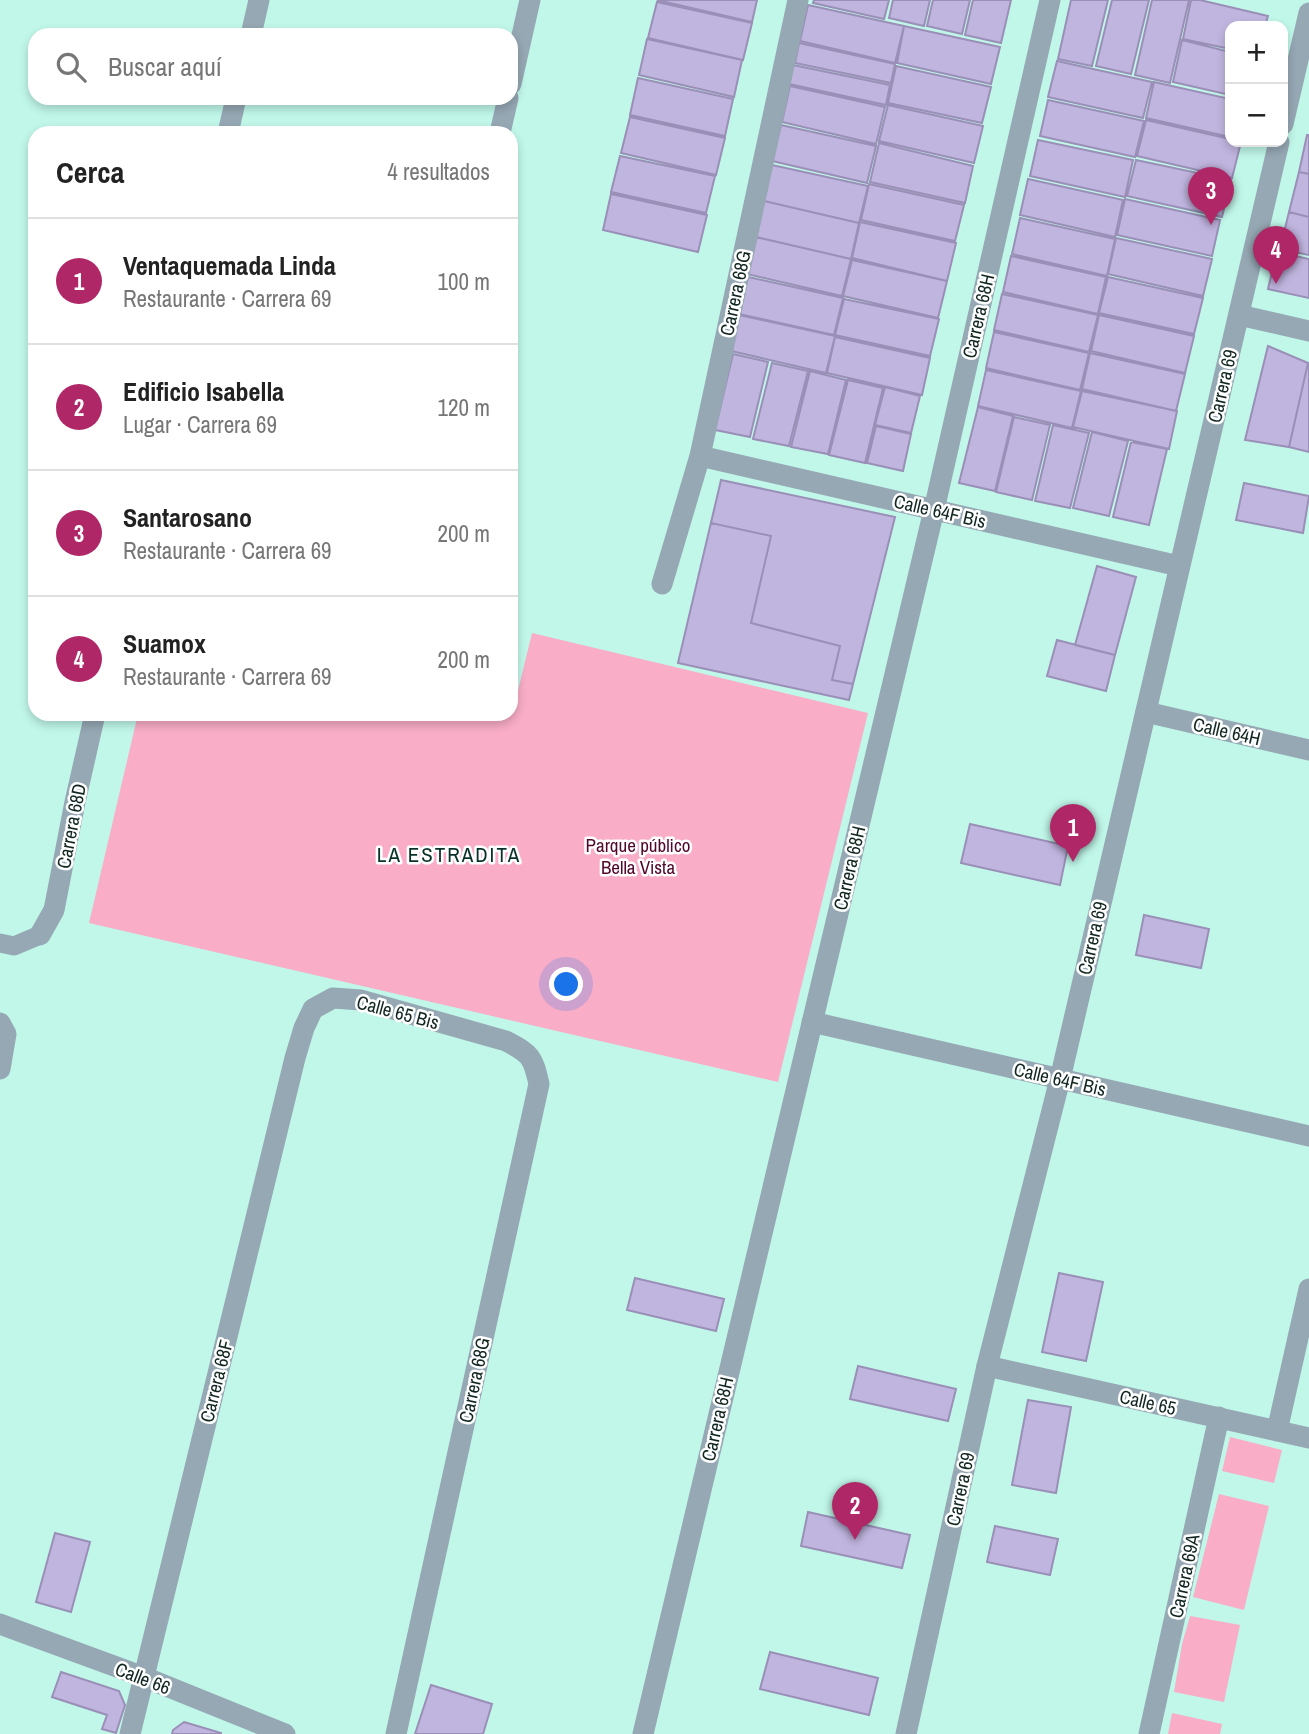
<!DOCTYPE html>
<html lang="es">
<head>
<meta charset="utf-8">
<style>
  :root { --surface:#fff; --page:#f6f6f6; --text:#222; --muted:#767676; --line:#e0e0e0; --accent:#b02768 }
  body { margin:0; font-family:"Archivo Narrow",sans-serif; background:var(--page); color:var(--text) }
  .controls { position:absolute; right:21px; top:21px; display:grid; overflow:hidden; border-radius:14px; box-shadow:0 4px 10px #0003 }
  .controls button { width:63px; height:63px; display:grid; place-items:center; padding:0; border:0; border-bottom:2px solid var(--line); background:var(--surface); color:var(--text); font:35px sans-serif }
  .you { position:absolute; left:567px; top:985px; width:24px; height:24px; margin:-18px; border:5px solid #fff; border-radius:50%; background:#1a73e8; box-shadow:0 0 0 10px #1a73e833 }
  .badge { display:grid; place-items:center; width:46px; height:46px; border-radius:50%; background:var(--accent); color:#fff; font-size:23px; font-weight:700 }
  .pin { position:absolute; translate:-50% -58px; filter:drop-shadow(0 2px 4px #0008) }
  .pin::after { content:''; position:absolute; top:37px; width:24px; height:21px; background:inherit; clip-path:polygon(0 0,100% 0,50% 100%) }
  .list { margin:0; padding:0; list-style:none }
  h2 { display:flex; justify-content:space-between; align-items:center; height:91px; margin:0; padding:0 28px; font-size:30px }
  h2 small { font-size:23px; font-weight:400; color:var(--muted) }
  .list li { display:grid; grid-template-columns:46px 1fr auto; gap:21px; align-items:center; box-sizing:border-box; height:126px; padding:0 28px; border-top:2px solid var(--line) }
  .list b { display:block; font-size:26px; white-space:nowrap }
  .list p { margin:0; font-size:23px; white-space:nowrap; color:var(--muted) }
  .list em { font-size:23px; font-style:normal; color:var(--muted) }
  .icon { flex:none; width:38px; height:38px; fill:none; stroke:currentColor; stroke-width:2; stroke-linecap:round; stroke-linejoin:round }
  .map { position:relative; flex:none; width:1309px; height:1734px; overflow:hidden }
  .search { position:absolute; background:var(--surface); box-shadow:0 4px 10px #0003; left:28px; top:28px; width:490px; height:77px; display:flex; align-items:center; gap:18px; box-sizing:border-box; padding:0 24px; border-radius:21px; color:var(--muted); font-size:26px }
  .panel { position:absolute; background:var(--surface); box-shadow:0 4px 10px #0003; left:28px; top:126px; width:490px; height:595px; border-radius:21px }
  .map>svg:first-child { display:block }
  .green { fill:#f9adc7 }
  .building { fill:#c0b5df; stroke:#9a8fb7; stroke-width:2 }
  .lines { fill:none; stroke-linecap:round; stroke-linejoin:round }
  .service { stroke:#96a8b4; stroke-width:19 }
  .minor { stroke:#96a8b4; stroke-width:21 }
  .tertiary { stroke:#96a8b4; stroke-width:21 }
  .labels { text-anchor:middle; dominant-baseline:central; stroke-width:5; stroke-linejoin:round; paint-order:stroke }
  .street-label { font-size:19px; fill:#122722; stroke:#fff }
  .park-label { font-size:19px; fill:#53072d; stroke:#fff }
  .neighbourhood-label { font-size:21px; letter-spacing:2px; fill:#073129; stroke:#fff }
</style>
</head>
<body>
<div class="map">
<svg width="1309" height="1734" viewBox="0 0 1309 1734">
  <rect width="100%" height="100%" fill="#c0f7e9"/>
  <path class="green" d="M532,633L868,713L778,1082L89,923L138,714L512,715Z
    M1230,1437L1282,1450L1274,1483L1222,1471Z
    M1219,1494L1269,1506L1244,1610L1193,1597Z
    M1190,1616L1240,1625L1224,1702L1174,1692L1182,1644Z
    M1172,1713L1222,1724L1220,1734H1168Z"/>
  <path class="building" d="M657,0H757L752,22Z
    M814,0H889L884,19L813,3Z
    M893,0H930L924,26L889,18Z
    M933,0H970L962,34L927,26Z
    M973,0H1011L1001,43L965,35Z
    M1071,0H1108L1092,66L1058,59Z
    M1112,0H1149L1131,74L1096,66Z
    M1152,0H1189L1170,83L1135,75Z
    M1191,0H1200L1268,16L1265,26H1230V49L1183,39Z
    M657,2L752,23L743,60L648,38Z
    M808,5L904,26L895,63L800,41Z
    M904,26L1000,47L991,84L897,63Z
    M647,39L742,60L734,97L639,75Z
    M1182,40L1230,52V95L1173,82Z
    M799,43L895,64L891,83L795,63Z
    M1057,61L1152,82L1143,118L1048,97Z
    M793,65L890,85L886,105L789,84Z
    M896,66L991,87L982,123L888,103Z
    M638,78L733,99L725,136L630,115Z
    M1154,82L1230,99V137L1146,118Z
    M790,86L885,107L876,144L782,122Z
    M1048,100L1144,121L1135,157L1040,136Z
    M888,105L983,126L974,163L879,141Z
    M630,117L725,138L716,175L621,153Z
    M1146,120L1230,139V142H1241L1232,178L1137,156Z
    M781,125L876,146L867,183L772,161Z
    M1307,135H1309V174L1299,172Z
    M1038,140L1133,160L1125,197L1030,176Z
    M879,143L973,166L965,203L870,182Z
    M620,156L715,176L706,213L611,192Z
    M1136,160L1231,180L1222,217L1127,196Z
    M772,165L868,186L859,223L764,201Z
    M1299,172L1309,174V217L1289,212Z
    M1028,179L1123,200L1115,237L1020,215Z
    M869,184L964,205L955,241L861,220Z
    M611,194L707,215L698,252L603,230Z
    M1125,199L1220,220L1212,256L1117,235Z
    M764,201L859,223L851,259L756,237Z
    M1289,212L1309,217V255L1280,249Z
    M1020,218L1115,239L1107,276L1012,254Z
    M860,222L956,243L947,281L852,258Z
    M756,237L851,259L842,296L747,274Z
    M1116,238L1212,259L1203,296L1108,274Z
    M1277,252L1309,259V298L1268,289Z
    M1011,256L1106,277L1098,314L1003,292Z
    M852,260L947,281L938,318L843,296Z
    M748,277L843,298L834,335L739,314Z
    M1108,277L1203,298L1194,334L1099,313Z
    M1002,294L1098,315L1089,352L994,330Z
    M844,299L939,319L930,356L835,335Z
    M739,315L835,336L826,373L731,351Z
    M1099,315L1194,336L1185,373L1091,351Z
    M994,332L1089,353L1080,390L986,368Z
    M835,337L930,358L922,395L827,373Z
    M1268,346L1308,363L1289,447L1245,440Z
    M1090,353L1185,374L1176,411L1082,389Z
    M733,354L768,362L750,437L715,430Z
    M772,363L808,371L789,446L753,439Z
    M1308,363H1309V452L1289,447Z
    M986,370L1081,391L1072,428L978,406Z
    M810,371L846,380L828,454L791,447Z
    M848,380L883,388L865,463L829,455Z
    M885,387L920,396L911,433L875,425Z
    M1082,391L1177,411L1169,449L1073,427Z
    M978,407L1013,416L995,491L959,483Z
    M1014,417L1050,425L1032,500L996,492Z
    M1053,425L1089,433L1070,508L1035,501Z
    M876,426L911,434L903,471L867,463Z
    M1092,432L1128,441L1109,516L1073,508Z
    M1131,442L1167,449L1149,525L1113,517Z
    M721,480L895,517L853,684L832,680L840,646L751,623L771,536L711,523Z
    M721,480L895,517L849,700L678,663Z
    M1244,483L1309,496L1303,533L1236,520Z
    M1097,566L1136,577L1115,655L1075,645Z
    M1057,640L1115,655L1106,691L1047,676Z
    M970,824L1068,846L1060,885L961,863Z
    M1144,915L1209,929L1201,968L1136,955Z
    M1059,1273L1103,1282L1086,1361L1042,1352Z
    M635,1278L724,1299L716,1331L627,1310Z
    M858,1366L956,1389L948,1421L850,1399Z
    M1028,1400L1071,1407L1056,1493L1012,1485Z
    M808,1512L910,1535L902,1568L801,1546Z
    M995,1526L1058,1539L1050,1575L987,1562Z
    M55,1533L90,1542L71,1612L36,1602Z
    M770,1652L878,1678L869,1715L760,1689Z
    M61,1672L119,1691L125,1705L116,1733L102,1729L107,1715L52,1697Z
    M431,1685L492,1704L483,1734H415Z
    M184,1722L221,1733V1734H172L173,1730Z"/>
  <g class="lines">
    <path class="service" d="M0,943L14,946L40,935"/>
    <path class="minor" d="M251,35L259,0
      M511,84L530,0
      M228,133L236,98
      M500,133L508,98
      M1239,315L1309,331
      M700,456L1179,566
      M662,584L700,456L798,0
      M1146,712L1309,750
      M40,935L54,910L75,802L95,714
      M812,1022L1309,1136
      M0,1023L6,1034L0,1069
      M987,1366L1309,1438
      M1277,1431L1309,1289
      M130,1734L295,1058L304,1028L313,1009L333,998L361,1000L506,1041C531,1054 533,1057 539,1084L396,1734
      M643,1734L934,510L1050,0
      M1149,1734L1219,1417"/>
    <path class="tertiary" d="M1283,124L1309,13
      M0,1624L144,1677L285,1734
      M906,1734L987,1366L1060,1079L1279,142"/>
  </g>
  <g class="labels">
    <g class="street-label">
      <text transform="translate(735 293) rotate(-78)">Carrera 68G</text>
      <text transform="translate(978 316) rotate(-77)">Carrera 68H</text>
      <text transform="translate(1222 386) rotate(-77)">Carrera 69</text>
      <text transform="translate(940 511) rotate(13)">Calle 64F Bis</text>
      <text transform="translate(1227 731) rotate(13)">Calle 64H</text>
      <text transform="translate(71 826) rotate(-79)">Carrera 68D</text>
      <text transform="translate(849 868) rotate(-77)">Carrera 68H</text>
      <text transform="translate(1092 938) rotate(-77)">Carrera 69</text>
      <text transform="translate(398 1012) rotate(15)">Calle 65 Bis</text>
      <text transform="translate(1060 1079) rotate(13)">Calle 64F Bis</text>
      <text transform="translate(474 1380) rotate(-78)">Carrera 68G</text>
      <text transform="translate(216 1381) rotate(-76)">Carrera 68F</text>
      <text transform="translate(1148 1402) rotate(13)">Calle 65</text>
      <text transform="translate(717 1419) rotate(-77)">Carrera 68H</text>
      <text transform="translate(960 1489) rotate(-78)">Carrera 69</text>
      <text transform="translate(1184 1576) rotate(-78)">Carrera 69A</text>
      <text transform="translate(143 1678) rotate(21)">Calle 66</text>
    </g>
    <g class="park-label">
      <text x="638" y="845">Parque público<tspan x="638" dy="22">Bella Vista</tspan></text>
    </g>
    <g class="neighbourhood-label">
      <text x="449" y="854">LA ESTRADITA</text>
    </g>
  </g>
</svg>
<div class="controls">
<button>+</button>
<button>−</button>
</div>
<div class="you"></div>
<div class="pin badge" style="left:1073px;top:862px">1</div>
<div class="pin badge" style="left:855px;top:1540px">2</div>
<div class="pin badge" style="left:1211px;top:225px">3</div>
<div class="pin badge" style="left:1276px;top:284px">4</div>
<div class="search"><svg class="icon" aria-label="search" viewBox="0 0 24 24"><circle cx="10" cy="10" r="6"/><path d="M15 15l6 6"/></svg>Buscar aquí</div>
<section class="panel">
<h2>Cerca<small>4 resultados</small></h2>
<ul class="list">
<li><span class="badge">1</span><div><b>Ventaquemada Linda</b><p>Restaurante · Carrera 69</p></div><em>100 m</em></li>
<li><span class="badge">2</span><div><b>Edificio Isabella</b><p>Lugar · Carrera 69</p></div><em>120 m</em></li>
<li><span class="badge">3</span><div><b>Santarosano</b><p>Restaurante · Carrera 69</p></div><em>200 m</em></li>
<li><span class="badge">4</span><div><b>Suamox</b><p>Restaurante · Carrera 69</p></div><em>200 m</em></li>
</ul>
</section>
</div>
</body>
</html>
